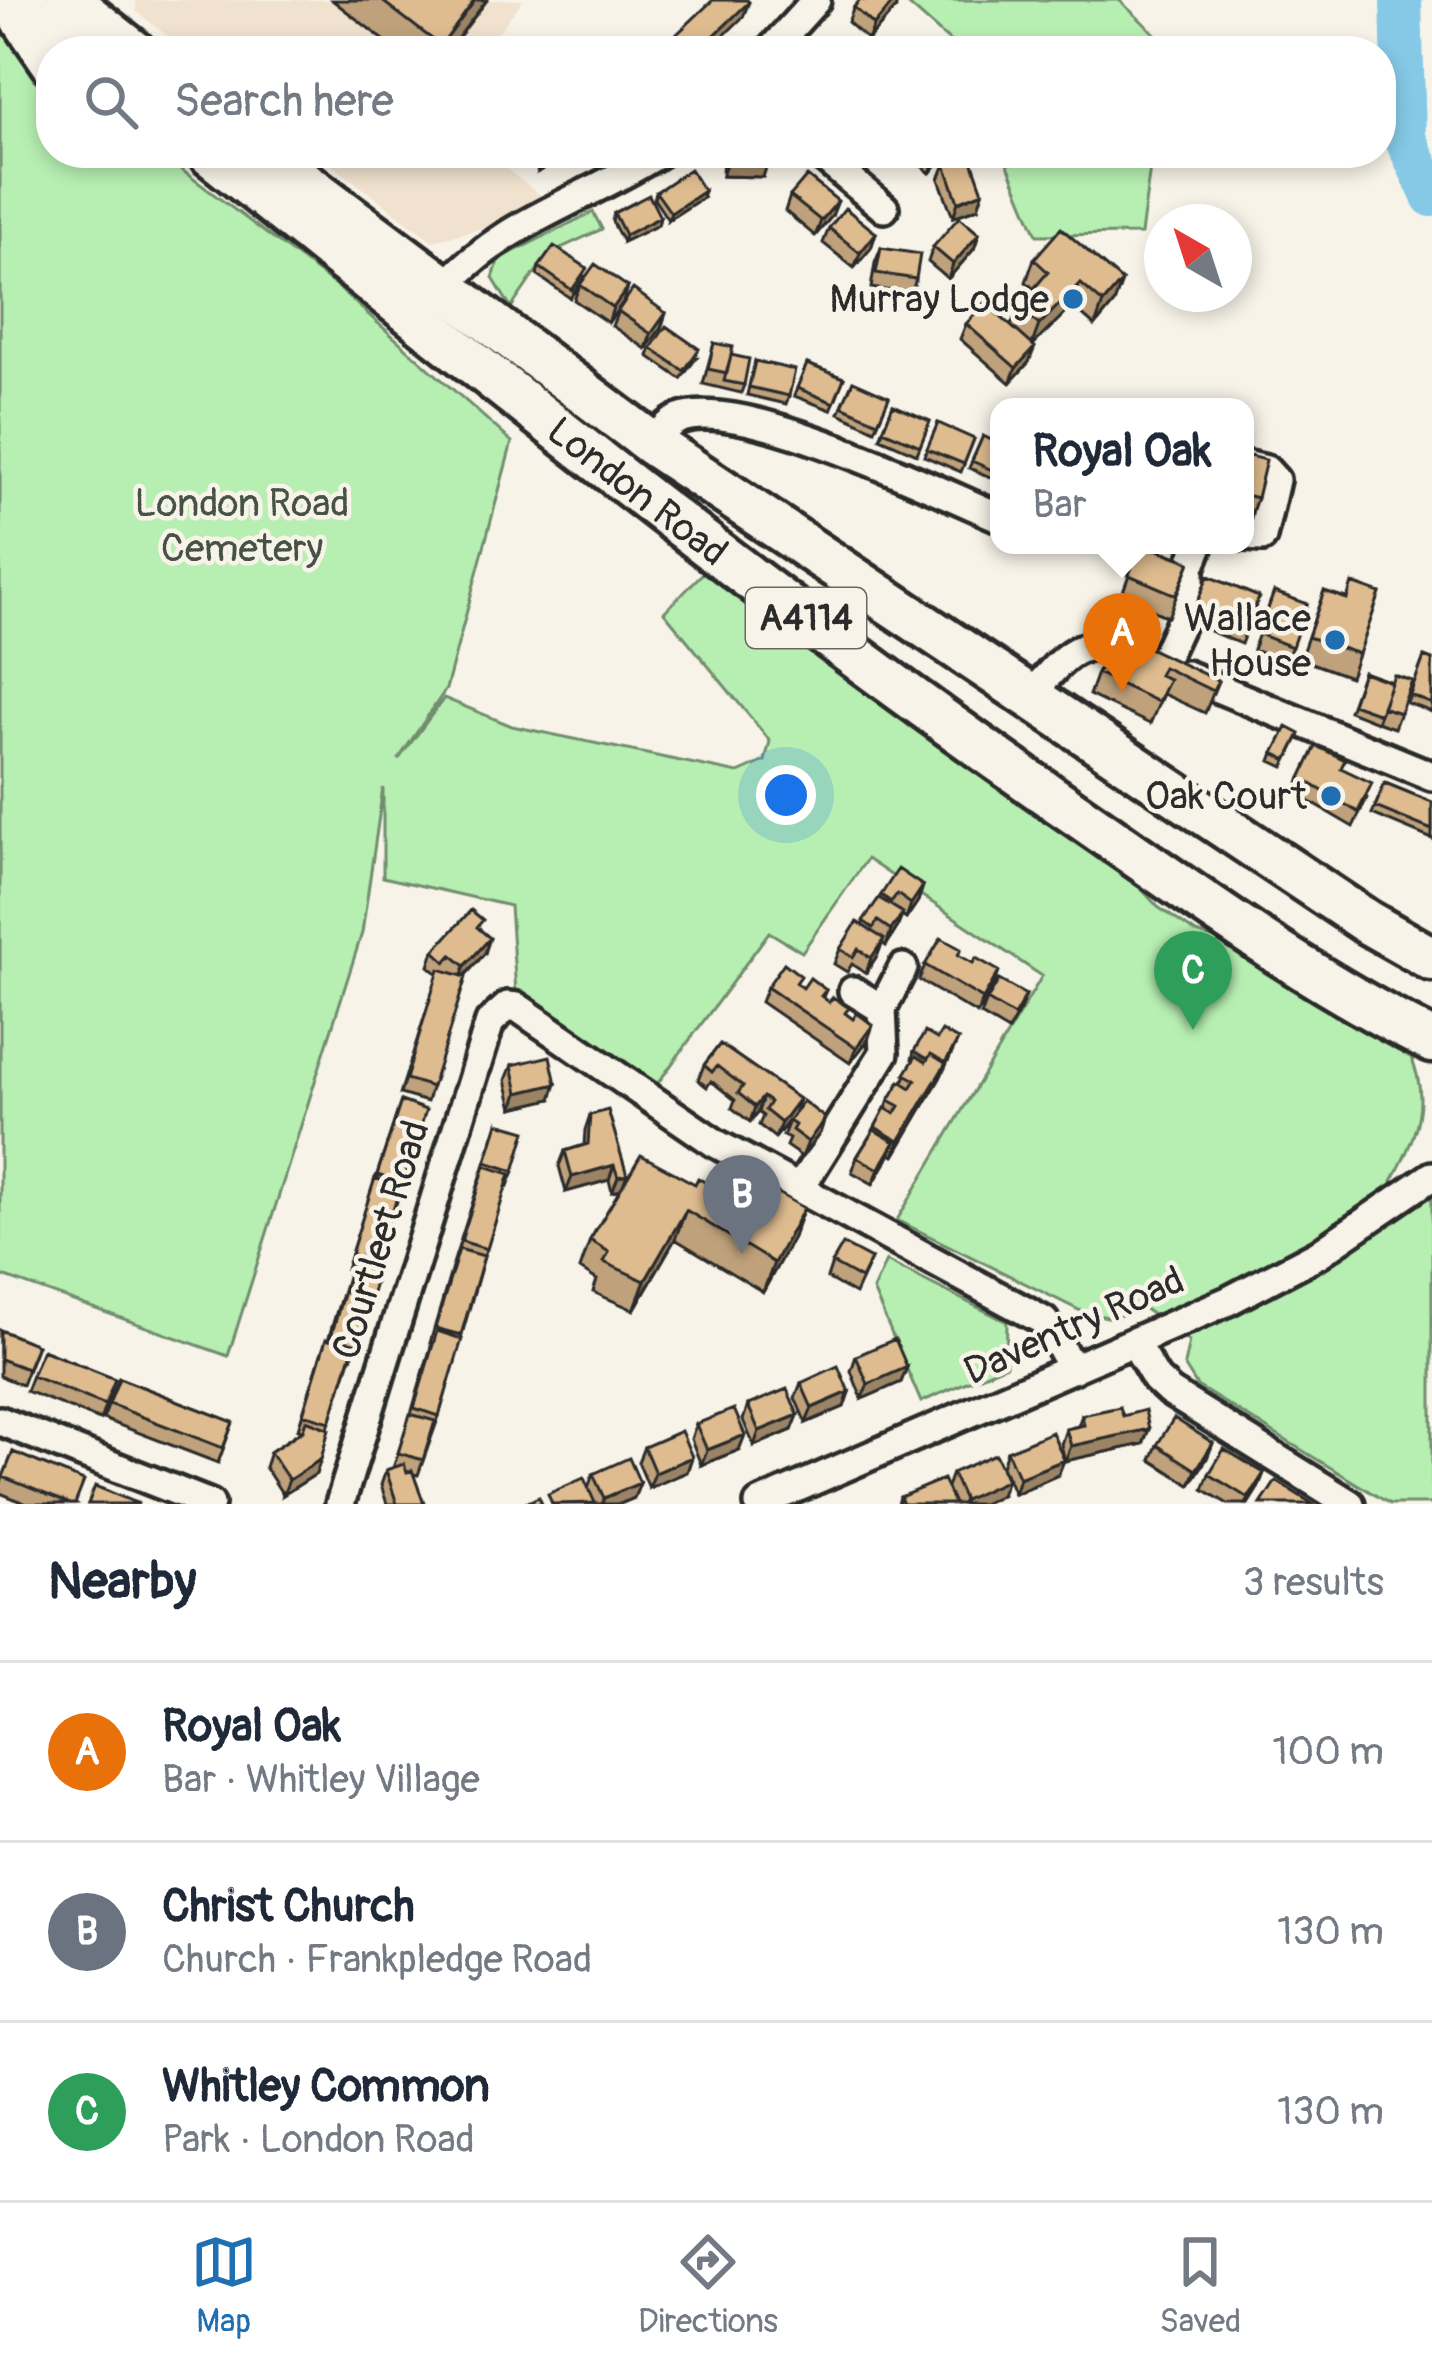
<!DOCTYPE html>
<html lang="en">
<head>
<meta charset="utf-8">
<style>
  :root { --surface:#fff; --page:#f6f6f7; --text:#1f2937; --muted:#747a83; --line:#e0e1e3; --accent:#1f6fb2 }
  body { margin:0; font-family:Pangolin,sans-serif; background:var(--page); color:var(--text) }
  .compass { position:absolute; left:1144px; top:204px; width:108px; height:108px; border-radius:50%; background:var(--surface); box-shadow:0 6px 18px #0003; rotate:321deg }
  .you { position:absolute; left:786px; top:795px; width:42px; height:42px; margin:-30px; border:9px solid #fff; border-radius:50%; background:#1a73e8; box-shadow:0 0 0 18px #1a73e833 }
  .badge { display:grid; place-items:center; width:78px; height:78px; border-radius:50%; background:var(--accent); color:#fff; font-size:39px; font-weight:700 }
  .pin { position:absolute; translate:-50% -99px; filter:drop-shadow(0 3px 6px #0008) }
  .pin::after { content:''; position:absolute; top:63px; width:42px; height:36px; background:inherit; clip-path:polygon(0 0,100% 0,50% 100%) }
  .popup { position:absolute; left:990px; top:398px; width:264px; height:156px; box-sizing:border-box; display:grid; place-content:center; border-radius:24px; background:var(--surface); filter:drop-shadow(0 3px 9px #0005); font-size:39px; white-space:nowrap; color:var(--muted) }
  .popup b { font-size:45px; color:var(--text) }
  .popup::after { content:''; position:absolute; left:50%; top:100%; margin-left:-24px; border:24px solid transparent; border-top-color:var(--surface) }
  .list { margin:0; padding:0; list-style:none }
  h2 { display:flex; justify-content:space-between; align-items:center; height:156px; margin:0; padding:0 48px; font-size:51px }
  h2 small { font-size:39px; font-weight:400; color:var(--muted) }
  .list li { display:grid; grid-template-columns:78px 1fr auto; gap:36px; align-items:center; box-sizing:border-box; height:180px; padding:0 48px; border-top:3px solid var(--line) }
  .list b { display:block; font-size:45px; white-space:nowrap }
  .list p { margin:0; font-size:39px; white-space:nowrap; color:var(--muted) }
  .list em { font-size:39px; font-style:normal; color:var(--muted) }
  .icon { flex:none; width:66px; height:66px; fill:none; stroke:currentColor; stroke-width:2; stroke-linecap:round; stroke-linejoin:round }
  .map { position:relative; flex:none; width:1432px; height:1504px; overflow:hidden }
  .search { position:absolute; background:var(--surface); box-shadow:0 6px 18px #0003; left:36px; right:36px; top:36px; height:132px; display:flex; align-items:center; gap:30px; box-sizing:border-box; padding:0 42px; border-radius:48px; color:var(--muted); font-size:45px }
  .sheet { height:696px; background:var(--surface) }
  nav { display:flex; justify-content:space-around; align-items:center; box-sizing:border-box; height:168px; border-top:3px solid var(--line); background:var(--surface); font-size:33px; color:var(--muted) }
  nav a { display:grid; justify-items:center; gap:6px }
  nav .on { color:var(--accent) }
  .map>svg:first-child { display:block }
  .built { fill:#f0e2ce }
  .green { fill:#b7efb2; stroke:#718d6e; stroke-width:3 }
  .lines { fill:none; stroke-linecap:round; stroke-linejoin:round }
  .river { stroke:#85c9e6; stroke-width:42 }
  .minor-casing { stroke:#2b2b2b; stroke-width:36 }
  .highway-casing { stroke:#2b2b2b; stroke-width:51 }
  .minor { stroke:#f7f3e8; stroke-width:27 }
  .highway { stroke:#f7f3e8; stroke-width:42 }
  .wall { fill:#bfa27c; stroke:#2b2b2b; stroke-width:3 }
  .shaded-wall { fill:#9b8465; stroke:#2b2b2b; stroke-width:3 }
  .building { fill:#debc90; stroke:#2b2b2b; stroke-width:3 }
  .poi-dot { fill:#1f6fb2; stroke:#f7f3e8; stroke-width:4.5 }
  .labels { text-anchor:middle; dominant-baseline:central; stroke-width:9; stroke-linejoin:round; paint-order:stroke }
  .shield { fill:#f7f3e8; stroke:#686764; stroke-width:3 }
  .shield-label { font-size:36px; font-weight:bold; fill:#2b2b2b }
  .poi-label { font-size:39px; fill:#2b2b2b; stroke:#f7f3e8; text-anchor:end }
  .street-label { font-size:39px; fill:#2b2b2b; stroke:#f7f3e8 }
  .park-label { font-size:39px; fill:#475246; stroke:#f7f3e8 }
</style>
</head>
<body>
<div class="map">
<svg width="1432" height="1504" viewBox="0 0 1432 1504">
  <rect width="100%" height="100%" fill="#f7f3e8"/>
  <filter id="ink" filterUnits="userSpaceOnUse"><feTurbulence type="fractalNoise" baseFrequency=".00833" numOctaves="2"/><feDisplacementMap in="SourceGraphic" scale="24" xChannelSelector="R" yChannelSelector="G"/><feConvolveMatrix kernelMatrix="1 2 1 2 8 2 1 2 1" color-interpolation-filters="sRGB"/></filter>
  <g filter="url(#ink)">
    <path class="built" d="M136,0H523L484,51H186L136,11Z
      M316,153H486L545,199L486,227L433,241Z"/>
    <path class="green" d="M903,0H1119L1165,43L1164,51H961Z
      M0,29L51,68V153H159L335,285L512,442L446,689L398,760L444,698L512,726L738,773L765,761L770,741L664,612L707,569L1117,862L1158,907L1196,933L1246,948L1408,1051C1432,1098 1417,1136 1392,1181L1416,1202L1432,1193V1504H1390L1197,1386L1184,1365L1189,1341L1143,1308L1112,1318L1083,1312L897,1220L1042,976L867,859L802,952L769,932L647,1098L517,1007L510,906L383,877V788L362,933L228,1356L0,1275Z
      M1003,153H1152L1141,234L1037,235Z
      M593,212L602,229L548,254L511,308L493,278L499,259Z
      M886,1261L1007,1322L1006,1365L921,1402L873,1290Z"/>
    <g class="lines">
      <path class="river" d="M1401,1L1405,138L1432,196"/>
      <defs>
        <path id="minor" d="M1,0L51,73
          M770,51L816,0
          M818,153L884,208
          M442,291C497,223 587,200 659,153
          M651,443C660,434 668,423 679,419C741,395 935,490 999,517
          M1245,465L1266,470L1275,480L1262,537L1245,536
          M1161,665L1190,602V568L1199,545
          M1186,675L1432,776
          M1030,696C1073,646 1081,634 1145,659
          M882,1009L903,968
          M798,1191L884,1053L882,1009L853,991
          M1134,1342L1156,1379L1170,1392L1350,1504
          M0,1421L210,1504
          M340,1504L490,1022L508,1006L517,1007L715,1143L1044,1321L1073,1369
          M759,1504L1228,1301L1318,1254L1432,1176"/>
        <g id="highway">
          <path d="M21,0L82,51"/>
          <path d="M68,0L133,51"/>
          <path id="s1" d="M209,153C492,378 775,607 1073,812C1189,892 1305,978 1432,1041"/>
          <path d="M265,153L651,443L1367,922L1432,959"/>
        </g>
      </defs>
      <use href="#minor" class="minor-casing"/>
      <use href="#highway" class="highway-casing"/>
      <use href="#minor" class="minor"/>
      <use href="#highway" class="highway"/>
    </g>
    <path class="wall" d="M332,0H487L448,51H398Z
      M854,7L895,9L868,40L848,22Z
      M527,153H573L538,172Z
      M723,153H768L763,177L722,176Z
      M906,153H946L930,173Z
      M945,164L978,208L953,217L939,179Z
      M656,192L702,198L668,220L654,199Z
      M790,196L832,216L815,236L785,211Z
      M614,213L660,217L658,225L623,242L612,221Z
      M829,228L876,233L871,248L854,268L823,243Z
      M979,234L974,249L948,279L928,262L933,247Z
      M881,248L916,279L911,294L871,288L875,263Z
      M1034,259L1122,281L1114,303L1095,326L1072,306L1033,345L1029,362L1010,383L960,339L966,324L1011,326L1018,307L1034,289L1026,282Z
      M539,267L585,276L570,298L537,275Z
      M580,285L628,287L623,302L608,323L574,300Z
      M618,311L666,313L661,328L646,349L612,326Z
      M714,343L731,355L744,385L741,393L703,384Z
      M651,348L697,357L681,379L648,356Z
      M755,361L789,396L786,404L747,395Z
      M807,364L844,378L831,410L794,396Z
      M853,381L889,397L875,430L839,413Z
      M893,405L930,421L917,454L880,438Z
      M938,423L974,439L961,472L924,456Z
      M983,436L999,444V481L969,468Z
      M1245,455L1257,498L1249,520L1245,519Z
      M1128,545H1164L1162,551L1190,562L1168,617L1121,597L1137,552L1126,549Z
      M1208,576L1259,597L1241,644L1190,623Z
      M1324,591L1346,598L1380,593L1350,677L1300,659Z
      M1274,592L1307,604L1286,662L1253,650Z
      M1117,633L1218,681L1205,713L1163,694L1150,724L1089,695L1097,673Z
      M1424,657L1432,660V712L1407,703Z
      M1363,672L1391,682L1412,681L1394,728L1377,722L1380,714L1377,722L1349,711Z
      M1300,734L1284,767L1271,761L1274,753Z
      M1342,769L1367,798L1353,827L1295,793L1301,778Z
      M1385,783L1432,802V839L1372,814Z
      M923,886L918,901L906,919L902,916L897,928L886,946L882,943L878,954L866,973L852,964L847,972L834,964L840,949L862,925L881,895Z
      M480,929L485,953L464,977L427,1102L400,1094L438,974L429,966L434,951Z
      M959,955L994,986L977,1014L919,980L925,965Z
      M798,984L803,988L826,990L823,997L868,1040L850,1063L761,1002L767,987Z
      M1026,995L1020,1010L1008,1031L981,1015L987,1000Z
      M937,1039L958,1040L940,1078L894,1156L890,1154L873,1184L852,1172L857,1157L886,1109L889,1100L902,1083L914,1060L912,1059L914,1051Z
      M720,1044L799,1099L794,1114L825,1118L820,1133L802,1157L786,1146L789,1139L783,1136L789,1121L775,1138L759,1125L763,1116L758,1112L750,1122L732,1108L735,1100L711,1081L707,1087L698,1080L704,1065Z
      M512,1065L551,1099L513,1108L506,1080Z
      M401,1101L403,1183L375,1268L357,1344L351,1359H350L328,1428L316,1474L283,1495L265,1467L270,1452L302,1430L298,1429L321,1354L328,1340L349,1270L346,1269Z
      M590,1115L627,1175L623,1186L793,1237L763,1292L675,1239L634,1310L593,1292L597,1280L580,1269L590,1240L620,1190L612,1192L609,1180L566,1192L559,1166L565,1151L584,1145L585,1130Z
      M498,1123L514,1171L508,1186L506,1185L483,1260L439,1416L418,1475L413,1474L424,1504H387L381,1485L386,1470L393,1468L411,1414L432,1343H430L453,1264Z
      M871,1259L855,1294L827,1278L832,1263Z
      M0,1330L37,1345L22,1385L0,1376Z
      M42,1350L115,1379L100,1420L26,1391Z
      M856,1356L907,1367L901,1382L862,1399L851,1371Z
      M119,1378L233,1422L218,1463L103,1419Z
      M801,1383L849,1392L844,1407L806,1423L795,1398Z
      M748,1405L798,1415L792,1430L754,1446L743,1420Z
      M1082,1415L1123,1416L1149,1429L1143,1444L1065,1461L1061,1444L1066,1429L1078,1426Z
      M696,1424L739,1450L701,1465L691,1439Z
      M1213,1443L1207,1458L1190,1485L1151,1460L1157,1445Z
      M644,1447L692,1457L687,1472L649,1488L638,1462Z
      M1007,1451L1064,1460L1058,1475L1014,1494L1002,1466Z
      M13,1452L76,1504H27L0,1493V1485Z
      M952,1473L1001,1495L982,1504H898L900,1497L947,1487Z
      M1264,1473L1258,1488L1248,1504H1228L1203,1489L1209,1474Z
      M593,1474L640,1483L634,1498L620,1504H552L588,1488Z"/>
    <path class="shaded-wall" d="M475,0H487L448,51H439L441,46Z
      M895,0H898L895,9L868,40L874,25Z
      M749,2L743,17L708,51H698Z
      M551,153H573L538,172L543,157Z
      M939,153H946L930,173L935,158Z
      M727,161L768,162L763,177L722,176Z
      M704,191L702,198L668,220L671,213Z
      M983,192L978,208L953,217L958,202Z
      M838,201L832,216L815,236L821,221Z
      M660,217L658,225L623,242L625,235Z
      M876,233L871,248L854,268L860,253Z
      M979,234L974,249L948,279L953,264Z
      M1122,281L1114,303L1095,326L1103,303Z
      M1080,283L1072,306L1031,347L1039,325Z
      M628,287L623,302L608,323L613,308Z
      M666,313L661,328L646,349L651,334Z
      M1035,347L1029,362L1010,383L1016,368Z
      M923,886L918,901L906,919L911,904Z
      M903,913L897,928L886,946L891,930Z
      M490,938L485,953L460,981L465,966Z
      M884,939L878,954L866,973L871,958Z
      M999,971L994,986L977,1014L983,999Z
      M873,1025L868,1040L850,1063L856,1048Z
      M958,1040L940,1078L894,1156L899,1141Z
      M556,1084L551,1099L513,1108L518,1093Z
      M763,1097L758,1112L750,1122L755,1107Z
      M799,1099L794,1114L775,1138L781,1123Z
      M825,1118L820,1133L802,1157L808,1142Z
      M895,1142L889,1157L873,1184L879,1169Z
      M614,1165L609,1180L566,1192L572,1177Z
      M627,1175L621,1190L612,1192L618,1177Z
      M804,1208L793,1237L763,1292L774,1263Z
      M686,1210L675,1239L634,1310L645,1281Z
      M907,1367L901,1382L862,1399L868,1384Z
      M849,1392L844,1407L806,1423L812,1408Z
      M798,1415L792,1430L754,1446L759,1431Z
      M1149,1429L1143,1444L1065,1461L1071,1446Z
      M745,1435L739,1450L701,1465L707,1450Z
      M1213,1443L1207,1458L1190,1485L1196,1470Z
      M692,1457L687,1472L649,1488L655,1473Z
      M321,1459L316,1474L283,1495L289,1480Z
      M1064,1460L1058,1475L1014,1494L1019,1478Z
      M1264,1473L1258,1488L1248,1504H1246Z
      M1007,1480L1001,1495L982,1504H962L964,1500Z
      M640,1483L634,1498L620,1504H602L604,1498Z"/>
    <path class="building" d="M381,0H475L441,46Z
      M713,0H747L749,2L698,51H659Z
      M860,0H895L874,25L854,7Z
      M817,44L843,46V51H816Z
      M728,153H768V162L727,161Z
      M970,155L983,192L958,202L945,164Z
      M690,169L704,191L671,213L656,192Z
      M807,176L838,201L821,221L790,196Z
      M649,195L660,217L625,235L614,213Z
      M845,208L876,233L860,253L829,228Z
      M959,217L979,234L953,264L933,247Z
      M1061,228L1122,281L1103,303L1080,283L1039,325L1018,307L1048,272L1034,259Z
      M554,246L587,268L572,290L539,267Z
      M881,248L920,254L916,279L876,273Z
      M595,264L628,287L613,308L580,285Z
      M633,289L666,313L651,334L618,311Z
      M985,303L1035,347L1016,368L966,324Z
      M666,326L699,349L684,371L651,348Z
      M714,343L733,347L727,373L708,369Z
      M731,355L749,359L744,385L724,381Z
      M755,361L795,370L789,396L749,387Z
      M807,364L844,378L834,403L797,388Z
      M853,381L889,397L878,422L842,406Z
      M893,405L930,421L920,446L883,430Z
      M938,423L974,439L964,464L927,449Z
      M983,436L999,444V473L972,461Z
      M1245,455L1266,460L1257,498L1245,495Z
      M1140,545H1154L1153,548L1190,562L1176,595L1129,575Z
      M1208,576L1259,597L1246,629L1195,608Z
      M1352,583L1380,593L1359,654L1308,637L1324,591L1347,599Z
      M1274,592L1307,604L1292,647L1259,634Z
      M1117,633L1218,681L1213,691L1163,667L1159,675L1169,679L1158,702L1097,673Z
      M1424,657L1432,660V704L1410,695Z
      M1363,672L1391,682L1380,714L1352,704Z
      M1394,675L1412,681L1400,713L1382,707Z
      M1287,727L1300,734L1287,760L1274,753Z
      M1316,746L1345,760L1341,768L1372,783L1358,812L1301,778Z
      M1385,783L1432,802V830L1375,807Z
      M898,869L923,886L911,904L897,894L891,902L881,895Z
      M879,898L903,913L891,930L878,921L873,928L863,921Z
      M471,910L483,920L477,927L490,938L465,966L452,955L446,962L434,951Z
      M857,922L884,939L871,958L858,949L853,957L840,949Z
      M941,938L961,949L958,955L973,963L976,958L999,971L983,999L925,965Z
      M784,963L801,976L796,983L803,988L810,978L826,990L821,996L829,1002L833,997L849,1008L845,1013L853,1019L857,1013L873,1025L856,1048L767,987Z
      M439,969L466,977L432,1087L406,1079Z
      M999,980L1026,995L1014,1016L987,1000Z
      M942,1031L958,1040L945,1063L931,1054L928,1059L914,1051L925,1032L937,1039Z
      M720,1044L799,1099L781,1123L765,1110L770,1102L763,1097L755,1107L738,1093L743,1086L717,1066L712,1072L704,1065Z
      M931,1054L946,1063L899,1141L875,1127L885,1108L895,1114L900,1106L889,1100L900,1081L911,1088L916,1080L905,1074L916,1056L926,1062Z
      M550,1056L556,1084L518,1093L512,1065Z
      M401,1101L426,1110L403,1183L377,1175Z
      M803,1101L825,1118L808,1142L792,1130L795,1125L789,1121Z
      M608,1110L627,1175L618,1177L614,1165L572,1177L565,1151L588,1144L590,1115Z
      M498,1123L526,1131L514,1171L486,1162Z
      M874,1130L895,1142L879,1169L857,1157Z
      M641,1155L695,1184L698,1178L713,1187L726,1163L804,1208L774,1263L686,1210L645,1281L604,1262L609,1252L590,1240Z
      M485,1166L510,1174L487,1249L461,1241Z
      M375,1178L400,1187L377,1261L351,1254Z
      M843,1244L871,1259L861,1279L832,1263Z
      M459,1249L484,1256L461,1335L435,1328Z
      M352,1261L379,1269L357,1344L331,1337Z
      M0,1330L37,1345L27,1369L0,1359Z
      M437,1331L462,1339L439,1416L414,1408Z
      M326,1339L353,1348L330,1422L303,1414Z
      M895,1339L907,1367L868,1384L856,1356Z
      M42,1350L115,1379L105,1405L32,1376Z
      M838,1366L849,1392L812,1408L801,1383Z
      M119,1378L233,1422L223,1448L109,1404Z
      M787,1389L798,1415L759,1431L748,1405Z
      M1120,1407L1123,1416L1145,1410L1149,1429L1071,1446L1066,1429L1084,1425L1082,1415Z
      M734,1409L745,1435L707,1450L696,1424Z
      M410,1414L435,1421L423,1460L398,1453Z
      M1174,1418L1213,1443L1196,1470L1157,1445Z
      M306,1420L329,1429L321,1459L289,1480L270,1452L303,1430Z
      M681,1431L692,1457L655,1473L644,1447Z
      M1052,1432L1064,1460L1019,1478L1007,1451Z
      M1224,1449L1264,1473L1248,1498L1209,1474Z
      M13,1452L84,1481L75,1504H70L3,1477Z
      M995,1454L1007,1480L964,1500L952,1473Z
      M629,1458L640,1483L604,1498L593,1474Z
      M404,1464L407,1472L412,1470L424,1504H397L386,1470Z
      M584,1478L595,1503L552,1504L548,1494Z
      M943,1479L954,1504H903L900,1497Z
      M1276,1481L1313,1504H1261Z
      M95,1486L139,1504H88Z
      M539,1497L542,1504H523Z"/>
  </g>
  <g class="poi-dot">
    <circle cx="1073" cy="299" r="12"/>
    <circle cx="1335" cy="640" r="12"/>
    <circle cx="1331" cy="796" r="12"/>
  </g>
  <g class="labels">
    <rect class="shield" x="746" y="588" width="120" height="60" rx="9"/>
    <g class="shield-label">
      <text x="806" y="618">A4114</text>
    </g>
    <g class="poi-label">
      <text x="1049" y="299">Murray Lodge</text>
      <text x="1311" y="618">Wallace<tspan x="1311" dy="45">House</tspan></text>
      <text x="1307" y="796">Oak Court</text>
    </g>
    <g class="street-label">
      <text stroke="none"><textPath href="#s1" startOffset="546">London Road</textPath></text>
      <text transform="translate(381 1240) rotate(-73)">Courtleet Road</text>
      <text transform="translate(1074 1326) rotate(-24)">Daventry Road</text>
    </g>
    <g class="park-label">
      <text x="242" y="503">London Road<tspan x="242" dy="45">Cemetery</tspan></text>
    </g>
  </g>
</svg>
<svg class="compass" viewBox="-18 -18 36 36"><path d="M0-13l5 13h-10z" fill="#e53935"/><path d="M0 13l5-13h-10z" fill="#747a83"/></svg>
<div class="you"></div>
<div class="pin badge" style="left:1122px;top:692px;background:#e8710a">A</div>
<div class="popup"><b>Royal Oak</b>Bar</div>
<div class="pin badge" style="left:742px;top:1254px;background:#6b7280">B</div>
<div class="pin badge" style="left:1193px;top:1030px;background:#2e9e5b">C</div>
<div class="search"><svg class="icon" aria-label="search" viewBox="0 0 24 24"><circle cx="10" cy="10" r="6"/><path d="M15 15l6 6"/></svg>Search here</div>
</div>
<section class="sheet">
<h2>Nearby<small>3 results</small></h2>
<ul class="list">
<li><span class="badge" style="background:#e8710a">A</span><div><b>Royal Oak</b><p>Bar · Whitley Village</p></div><em>100 m</em></li>
<li><span class="badge" style="background:#6b7280">B</span><div><b>Christ Church</b><p>Church · Frankpledge Road</p></div><em>130 m</em></li>
<li><span class="badge" style="background:#2e9e5b">C</span><div><b>Whitley Common</b><p>Park · London Road</p></div><em>130 m</em></li>
</ul>
</section>
<nav>
<a class="on"><svg class="icon" aria-label="map" viewBox="0 0 24 24"><path d="M3 6l6-2 6 2 6-2v14l-6 2-6-2-6 2zM9 4v14M15 6v14"/></svg>Map</a>
<a><svg class="icon" aria-label="directions" viewBox="0 0 24 24"><path d="M12 3l9 9-9 9-9-9zM9 14v-3h6M13 9l2 2-2 2"/></svg>Directions</a>
<a><svg class="icon" aria-label="saved" viewBox="0 0 24 24"><path d="M7 4h10v16l-5-4-5 4z"/></svg>Saved</a>
</nav>
</body>
</html>
